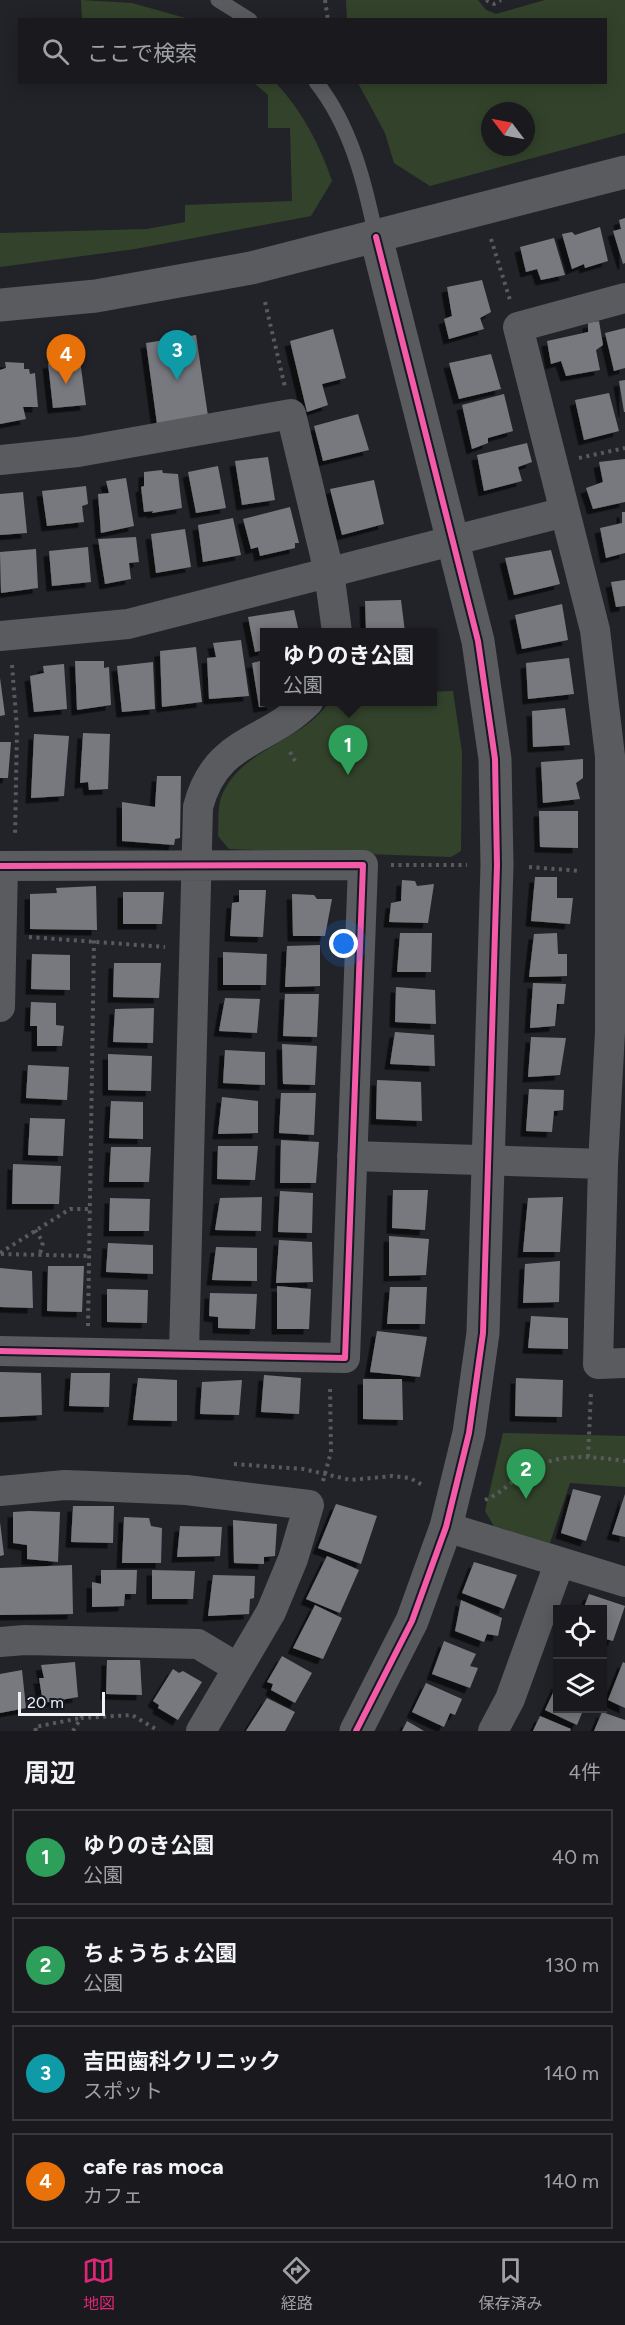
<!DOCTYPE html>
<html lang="ja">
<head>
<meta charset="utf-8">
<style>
  :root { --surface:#1a1a1e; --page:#27272b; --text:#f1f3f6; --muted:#9fa1a4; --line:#38383c; --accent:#db2777 }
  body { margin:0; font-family:Figtree,"Noto Sans JP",sans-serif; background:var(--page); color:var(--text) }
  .controls { position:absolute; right:18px; bottom:18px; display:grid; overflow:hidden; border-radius:0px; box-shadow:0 3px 15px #0003 }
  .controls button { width:54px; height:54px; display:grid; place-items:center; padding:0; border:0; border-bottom:2px solid var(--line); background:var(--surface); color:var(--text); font:30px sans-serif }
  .compass { position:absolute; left:481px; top:102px; width:54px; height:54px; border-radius:50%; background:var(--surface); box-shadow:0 3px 15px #0003; rotate:302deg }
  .scale { position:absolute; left:18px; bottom:15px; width:87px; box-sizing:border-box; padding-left:6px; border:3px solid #eff1f7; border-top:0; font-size:16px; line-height:21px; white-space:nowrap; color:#eff1f7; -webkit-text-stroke:4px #161921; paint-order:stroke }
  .you { position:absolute; left:344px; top:944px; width:21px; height:21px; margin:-15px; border:4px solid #fff; border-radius:50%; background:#1a73e8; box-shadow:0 0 0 9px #1a73e833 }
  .badge { display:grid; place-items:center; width:39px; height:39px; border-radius:50%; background:var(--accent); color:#fff; font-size:20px; font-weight:700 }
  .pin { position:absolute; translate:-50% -50px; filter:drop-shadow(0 2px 3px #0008) }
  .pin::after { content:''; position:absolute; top:32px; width:21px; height:18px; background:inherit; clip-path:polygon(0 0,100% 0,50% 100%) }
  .popup { position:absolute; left:260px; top:628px; width:177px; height:78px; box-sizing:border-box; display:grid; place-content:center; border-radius:0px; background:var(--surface); filter:drop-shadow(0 2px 4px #0005); font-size:20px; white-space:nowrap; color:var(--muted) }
  .popup b { font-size:22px; color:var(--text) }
  .popup::after { content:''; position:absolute; left:50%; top:100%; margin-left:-12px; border:12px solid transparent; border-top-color:var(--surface) }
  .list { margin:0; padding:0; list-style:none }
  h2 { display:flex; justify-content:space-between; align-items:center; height:78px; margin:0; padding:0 24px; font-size:26px }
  h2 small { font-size:20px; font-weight:400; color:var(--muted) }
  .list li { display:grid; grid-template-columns:39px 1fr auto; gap:18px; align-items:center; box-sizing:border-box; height:96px; margin:0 12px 12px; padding:0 12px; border:2px solid var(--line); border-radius:0px }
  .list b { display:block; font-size:22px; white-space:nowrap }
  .list p { margin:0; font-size:20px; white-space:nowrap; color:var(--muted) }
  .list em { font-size:20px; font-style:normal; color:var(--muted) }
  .icon { flex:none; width:33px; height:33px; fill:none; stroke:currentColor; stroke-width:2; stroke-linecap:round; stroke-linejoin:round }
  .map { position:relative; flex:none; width:625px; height:1731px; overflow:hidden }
  .search { position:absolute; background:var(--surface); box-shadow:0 3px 15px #0003; left:18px; right:18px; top:18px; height:66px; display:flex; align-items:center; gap:15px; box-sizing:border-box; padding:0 21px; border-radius:0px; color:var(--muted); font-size:22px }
  .sheet { height:510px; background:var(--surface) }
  nav { display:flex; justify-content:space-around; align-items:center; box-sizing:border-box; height:84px; border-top:2px solid var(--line); background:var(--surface); font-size:16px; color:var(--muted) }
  nav a { display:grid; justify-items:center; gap:3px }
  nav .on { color:var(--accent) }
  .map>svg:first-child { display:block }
  .green { fill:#33432b; fill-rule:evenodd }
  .building { fill:#78797e; filter:url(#shadow) }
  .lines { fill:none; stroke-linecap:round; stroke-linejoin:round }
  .path { stroke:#585a5e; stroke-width:4; stroke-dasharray:3 4.5; stroke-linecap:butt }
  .lane { stroke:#5a5b5f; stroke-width:15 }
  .street { stroke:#5a5b5f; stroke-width:30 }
  .secondary { stroke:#5a5b5f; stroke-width:33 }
  .cycleway-casing { stroke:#161921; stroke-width:10 }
  .cycleway { stroke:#f35aa7; stroke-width:6 }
</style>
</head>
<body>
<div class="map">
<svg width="625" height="1731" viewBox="0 0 625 1731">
  <defs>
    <filter id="shadow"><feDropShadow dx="-5.5" dy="5.5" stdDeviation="0" flood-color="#0009"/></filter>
  </defs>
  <rect width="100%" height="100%" fill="#222328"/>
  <path class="green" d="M81,0L132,3L189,19H82Z
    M346,0H478L486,10L496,14L545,0H625V133L430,186L394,163L385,133L358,83L606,82V20L347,19ZM490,111H526V147H490Z
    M254,83H276C302,111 320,145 332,181L311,216L135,249L0,267V233L147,229L185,222V205L292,201L290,128H268V95Z
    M453,691L462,752L461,851L451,857L229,849L218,836C219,824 217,806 222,795C242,748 302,742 329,702H432V692Z
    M503,1433L625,1436V1487L570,1483L550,1543L494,1526L485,1511Z"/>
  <path class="building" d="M625,218V263L623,264L613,231L621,229L619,220Z
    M600,227L608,261L585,268L584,264L572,269L562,234L572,232L575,235Z
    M554,238L565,275L541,280L537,269L526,272L520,247Z
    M482,280L491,312L480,318L484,329L449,339L444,319L452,316L447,287Z
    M599,321L603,345L596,350L600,370L566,376L561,361L551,364L547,341L588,332V323Z
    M625,328V368L614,371L605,333Z
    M333,329L346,378L322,384L328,405L307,412L290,341Z
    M196,335L208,416L157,424L146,343Z
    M491,354L501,389L459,399L449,363Z
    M80,360L86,405L53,408L48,363Z
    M5,362L24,363V369H29L30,374L35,373L38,407H23L26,419L0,424V370L6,368Z
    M625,380V412H624L619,381Z
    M609,393L619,431L584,440L575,400Z
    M504,394L513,431L488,438V443L472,449L462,405Z
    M358,414L369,450L323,461L314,426Z
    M527,443L532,462L518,467L522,481L484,491L477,455Z
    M268,457L275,500L242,505L235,461Z
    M625,459V502L593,509L586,488L603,482L599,462Z
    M218,466L226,508L196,513L188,472Z
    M162,470L163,473L178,474L182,508L152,513L153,511L144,512L141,487L144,486V472Z
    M126,478L134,526L101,533L98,494L109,493L106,481Z
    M374,480L384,524L342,535L330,489Z
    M86,486L88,504L82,506L84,522L47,526L42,491Z
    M23,492L27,533L0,535V494Z
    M290,507L299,543H295V548L260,556L258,547L251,549L243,519Z
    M622,512H625V553L606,558L600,528L622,523Z
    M233,518L241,555L203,562L198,525Z
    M185,529L191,567L156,573L151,534Z
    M136,537L139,562L129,563L131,579L105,584L98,539Z
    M88,547L91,582L52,586L49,551Z
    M36,549L38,588L1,593L0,552Z
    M551,550L560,584L514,595L505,558Z
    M625,580V606L616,607L611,582Z
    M401,600L405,632H366L365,601Z
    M562,604L568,640L522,649L515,615Z
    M294,610L299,632H264V650L255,652L248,617Z
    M241,640L249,696L209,699L207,658L216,657L213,643Z
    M196,647L202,702L162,707L160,651Z
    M569,658L574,694L528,699L526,663Z
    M264,660V702H272L273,705L259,707L252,663Z
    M75,661H104V668L109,667L111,705L77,710Z
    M153,662L155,709L122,712L117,666Z
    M64,664L67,709L34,712L30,676L44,673L43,666Z
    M0,678L5,715L0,716Z
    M565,708L570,745L533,747L532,711Z
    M83,733L110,734L108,789L89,790L88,782L80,783Z
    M34,734L69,736L64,796L31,798Z
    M0,742H11L8,778H0Z
    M583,759V778L576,783L580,799L543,803L541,762Z
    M157,776H181L180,838L175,839L174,845L122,841V802L155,807Z
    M539,811H578V848L540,847Z
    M535,877H557V898H573L570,924L531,921Z
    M402,880L415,881L417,886L434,884L428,923L389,922L391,903L401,901Z
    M96,886L97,930L30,929V894L57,893L56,888Z
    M239,890H266L263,937L230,936L232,903L239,902Z
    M123,892H164L162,924H123Z
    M292,894L314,895L317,899H332L325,936H293Z
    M400,933H432L431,972H397Z
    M557,933L558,954H567V976L529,977L534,934Z
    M320,945V986L285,987L287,946Z
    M223,952L267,954L266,985H223Z
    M32,954L70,955V990L31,989Z
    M114,963H161L159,998L113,997Z
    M533,983L566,984L564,1004H557L555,1026L530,1028Z
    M396,987L435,990L436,1024L395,1022Z
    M285,994H319L317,1037L283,1036Z
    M225,998L260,999L257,1033L219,1031Z
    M31,1002L56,1003V1025L64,1026L62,1046H37V1026H30Z
    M154,1008L153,1043L113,1042L115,1009Z
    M395,1032L434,1035L435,1066L390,1064Z
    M531,1037L566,1038L560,1075L528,1077Z
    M282,1044L317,1046L315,1085L283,1084Z
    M225,1050L265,1052V1085L223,1083Z
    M108,1054L152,1056L151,1091L108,1090Z
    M28,1065L69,1067L67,1100L26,1098Z
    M377,1080L421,1082L422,1121L376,1119Z
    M529,1089L564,1090L563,1110L554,1111L552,1132L526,1131Z
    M281,1093H316L314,1135L279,1133Z
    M222,1097L258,1101V1133L218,1134Z
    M111,1101L143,1102V1139L109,1138Z
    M30,1118L65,1119L63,1156L28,1155Z
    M281,1140L319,1142L316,1183H280Z
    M218,1146H258L255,1180L217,1179Z
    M111,1147H151L149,1182H109Z
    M13,1164L61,1166L59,1204H12Z
    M393,1190H428L425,1230L392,1228Z
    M280,1191L313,1193L312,1233L278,1232Z
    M262,1197L261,1231L215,1230L220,1198Z
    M563,1197L560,1252H523L528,1198Z
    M110,1198L150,1199L149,1231H109Z
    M389,1236L429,1239L426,1275L389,1276Z
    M279,1240L312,1242L313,1282L276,1283Z
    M108,1243L153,1245V1274L106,1272Z
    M216,1247L257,1248V1281L212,1280Z
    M560,1261L559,1302L523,1303L525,1264Z
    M48,1266H84L82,1312L47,1311Z
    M0,1268L32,1271L33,1308L0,1307Z
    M277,1286L311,1289L309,1329H277Z
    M390,1287H427L425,1324H387Z
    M107,1289L148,1290L147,1323L107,1322Z
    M210,1293L257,1294L255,1329L218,1328V1317L209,1316Z
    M531,1316L568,1318V1349L528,1348Z
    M377,1331L427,1337L420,1377L370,1372Z
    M0,1372L41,1373L42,1415L0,1417Z
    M71,1373H110L109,1407L69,1406Z
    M264,1375L301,1378L299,1414L261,1412Z
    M138,1378L177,1380V1421L133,1420Z
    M516,1378L563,1380L562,1417L515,1416Z
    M363,1379H402L403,1420L363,1419Z
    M242,1380L239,1415L200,1414L202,1382Z
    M573,1489L601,1496L586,1541L561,1533Z
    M625,1494V1537L612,1534Z
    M336,1504L377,1516L361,1564L318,1548Z
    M73,1506H114L113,1543L71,1542Z
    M29,1511L60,1512L58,1562L27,1559V1545L13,1543V1512Z
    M124,1517L149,1518L151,1526L162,1528L161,1563H122Z
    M233,1520L277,1524L275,1556L264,1557V1564L234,1563Z
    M0,1522L4,1555L0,1556Z
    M180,1526L222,1527L220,1556L177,1557Z
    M327,1556L359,1570L340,1613L306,1599Z
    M474,1562L517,1575L504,1609L462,1593Z
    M72,1565L73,1614L0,1615V1568Z
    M101,1570H137L136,1594H125L124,1606L92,1607V1582L101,1584Z
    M152,1570L195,1571L193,1599H152Z
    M213,1575L255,1576L254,1598L250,1599L249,1614L208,1616Z
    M589,1594L625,1606L613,1641L602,1638V1610H583Z
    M461,1600L502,1618L498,1636L487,1634L484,1642L455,1631Z
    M315,1605L342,1618L323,1659L293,1648Z
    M444,1641L476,1654L470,1666L478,1668L470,1688L432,1674Z
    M282,1656L312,1673L295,1703L271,1690L273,1684L267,1682Z
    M107,1660H140L142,1695L106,1694Z
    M75,1662L78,1697L43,1703L39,1678H44L41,1665Z
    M623,1662L625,1663V1708L608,1700Z
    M173,1669L179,1673L183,1671L202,1682L178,1720L158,1708L159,1705L153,1701Z
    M22,1670L26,1708L0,1713V1674Z
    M558,1682V1708H584L577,1725L545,1710Z
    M426,1683L462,1699L455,1715L450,1713L444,1727L412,1712Z
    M267,1698L295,1712L285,1731H246Z
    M602,1712L625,1720V1731H594Z
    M540,1716L571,1729L570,1731H533Z
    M407,1721L424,1731H402Z"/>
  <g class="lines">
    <path class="path" d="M325,0L328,20
      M486,0L494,4L501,0
      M491,239L510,300
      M265,302L285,387
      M579,458L625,448
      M12,665L17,729L15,837
      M290,752L295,761
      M391,865H467
      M529,867L581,871
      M29,937L165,947
      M35,1230L43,1242L40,1254
      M0,1253L70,1209H91
      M1,1254L91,1256
      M88,1326L94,940
      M588,1457L591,1392
      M234,1464L303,1469L351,1480L392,1476L410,1478L424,1486
      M323,1481L331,1452L330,1385
      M485,1500C500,1494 511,1482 524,1473C556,1452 589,1456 625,1461
      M36,1731L35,1727L80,1718
      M73,1731L81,1718L132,1715L159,1731"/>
    <path class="lane" d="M218,0L250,20
      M316,82C351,126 365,183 376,237"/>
    <path class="street" d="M625,298L518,327L595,630L610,756V1032L603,1164L598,1364L625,1363
      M0,460L78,452L291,414L329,572L337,632
      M0,636L128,624L565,512
      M0,866L363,865L345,1358L0,1351
      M0,1007L3,866
      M352,1156L603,1164
      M184,1352L198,807C216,738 265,745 308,702
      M0,1491L65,1485L91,1486L186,1490L309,1505L293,1559L271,1612L201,1731
      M446,1527L625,1582
      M0,1642L25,1640L198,1644L238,1668
      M493,1731L510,1699L559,1564"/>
    <path class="secondary" d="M0,305L96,296L251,268L625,172
      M356,1731L412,1621L446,1527L469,1433L483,1333L497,865L495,759L478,641L376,237"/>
    <defs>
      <path id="cycleway" d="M0,866L363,865L345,1358L0,1351
        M356,1731L412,1621L446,1527L469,1433L483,1333L497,865L495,759L478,641L376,237"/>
    </defs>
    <use href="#cycleway" class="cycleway-casing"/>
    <use href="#cycleway" class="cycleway"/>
  </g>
</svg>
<div class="controls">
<button><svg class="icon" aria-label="locate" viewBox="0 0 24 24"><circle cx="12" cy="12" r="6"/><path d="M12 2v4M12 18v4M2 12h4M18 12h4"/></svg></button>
<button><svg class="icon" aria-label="layers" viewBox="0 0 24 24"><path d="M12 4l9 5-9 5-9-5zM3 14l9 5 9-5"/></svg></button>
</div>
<svg class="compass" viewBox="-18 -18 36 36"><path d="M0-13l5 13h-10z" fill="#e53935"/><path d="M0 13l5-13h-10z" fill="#9fa1a4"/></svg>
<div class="scale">20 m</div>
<div class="you"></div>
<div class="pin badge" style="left:348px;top:775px;background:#2e9e5b">1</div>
<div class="popup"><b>ゆりのき公園</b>公園</div>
<div class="pin badge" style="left:526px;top:1499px;background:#2e9e5b">2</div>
<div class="pin badge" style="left:177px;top:380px;background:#0f9aa8">3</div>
<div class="pin badge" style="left:66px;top:384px;background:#e8710a">4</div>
<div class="search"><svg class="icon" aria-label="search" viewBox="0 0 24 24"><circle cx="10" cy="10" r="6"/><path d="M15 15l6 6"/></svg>ここで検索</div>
</div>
<section class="sheet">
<h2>周辺<small>4件</small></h2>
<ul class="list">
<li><span class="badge" style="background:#2e9e5b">1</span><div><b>ゆりのき公園</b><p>公園</p></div><em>40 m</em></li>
<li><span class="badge" style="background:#2e9e5b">2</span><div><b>ちょうちょ公園</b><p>公園</p></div><em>130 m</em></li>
<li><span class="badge" style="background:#0f9aa8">3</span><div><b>吉田歯科クリニック</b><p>スポット</p></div><em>140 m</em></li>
<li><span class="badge" style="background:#e8710a">4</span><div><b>cafe ras moca</b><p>カフェ</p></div><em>140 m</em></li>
</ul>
</section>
<nav>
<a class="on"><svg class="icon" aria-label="map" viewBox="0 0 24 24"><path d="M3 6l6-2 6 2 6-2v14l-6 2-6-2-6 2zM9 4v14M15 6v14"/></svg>地図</a>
<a><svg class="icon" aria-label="directions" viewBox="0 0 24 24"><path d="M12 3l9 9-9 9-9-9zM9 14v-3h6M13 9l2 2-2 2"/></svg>経路</a>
<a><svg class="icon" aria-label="saved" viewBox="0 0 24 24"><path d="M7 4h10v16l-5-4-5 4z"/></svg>保存済み</a>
</nav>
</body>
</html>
